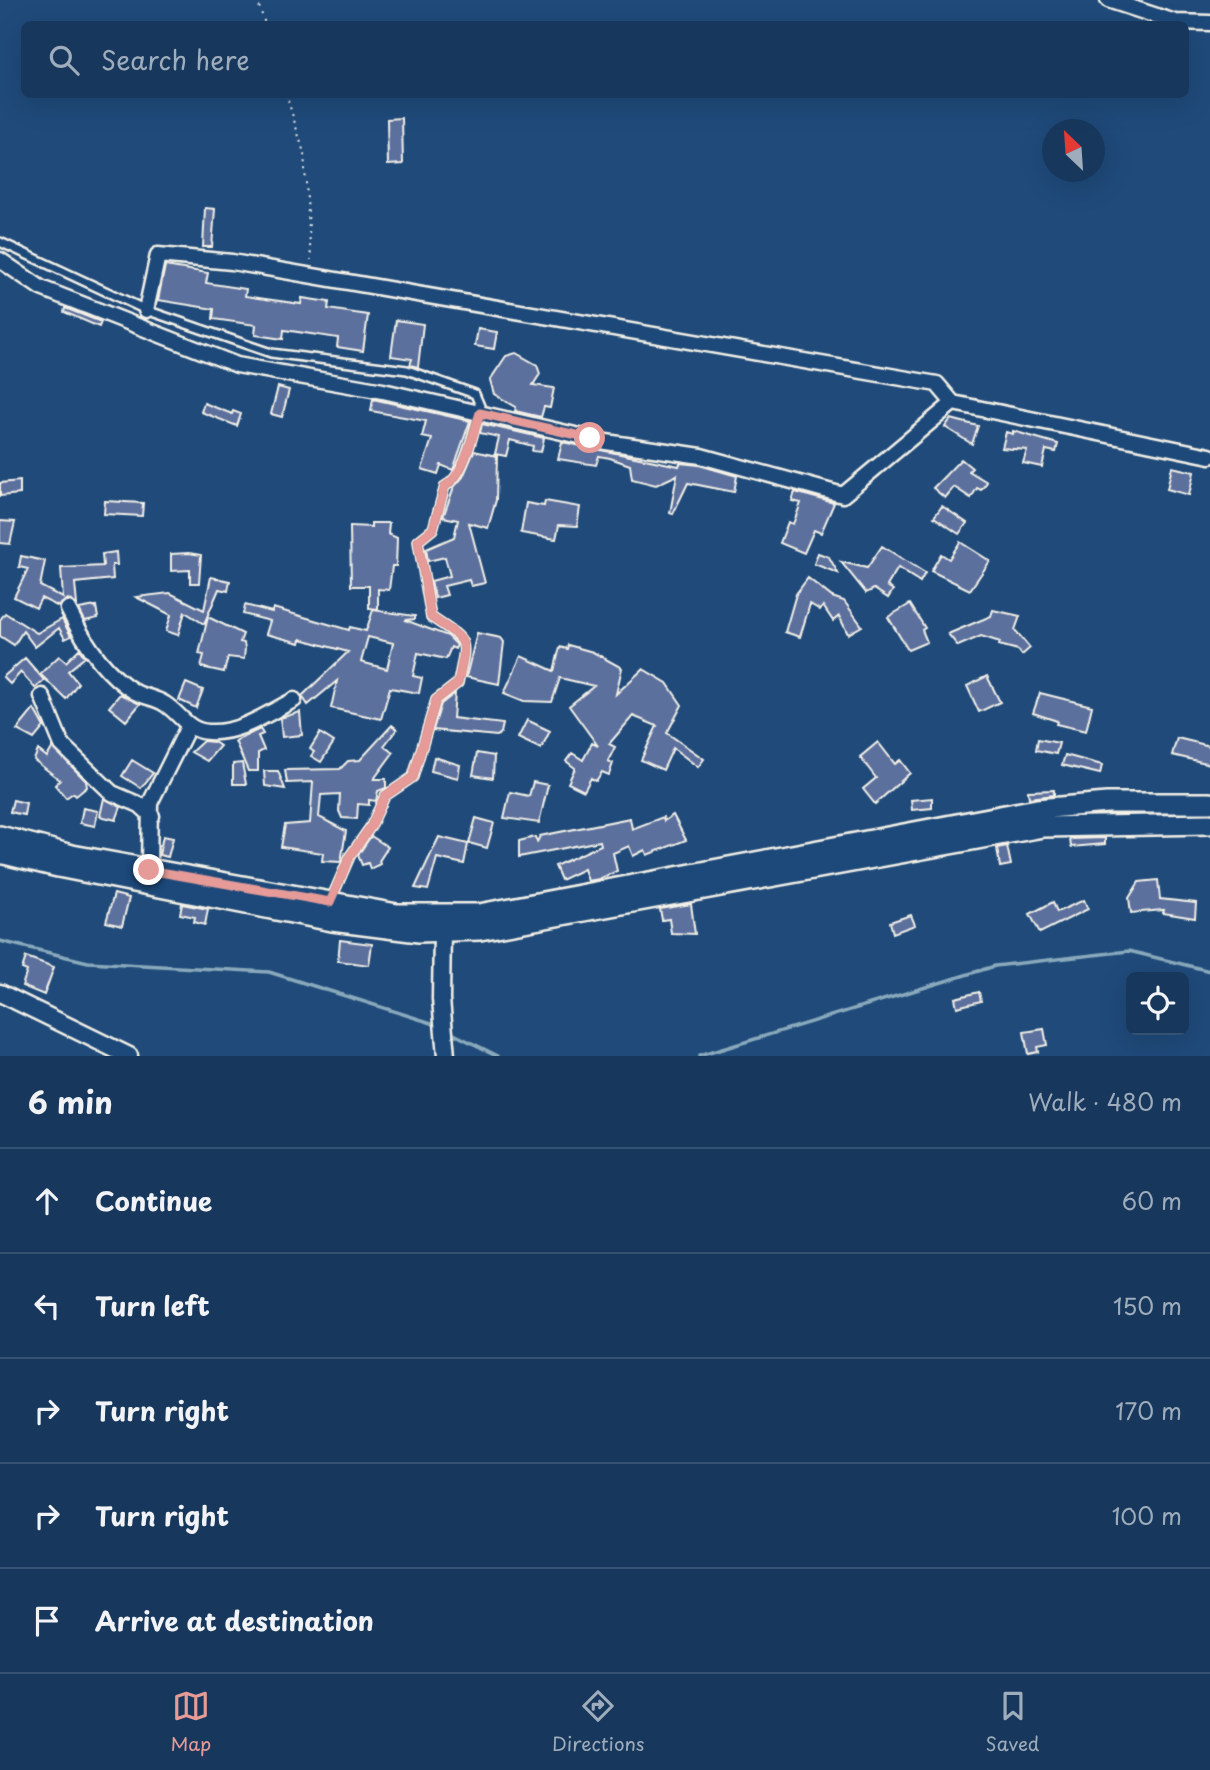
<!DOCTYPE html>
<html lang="en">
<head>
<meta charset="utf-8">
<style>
  :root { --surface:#17385c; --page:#203f62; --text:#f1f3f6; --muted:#9eacbb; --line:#365272; --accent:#e69b98 }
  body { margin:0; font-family:"Playpen Sans",sans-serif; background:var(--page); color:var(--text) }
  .controls { position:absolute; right:21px; bottom:21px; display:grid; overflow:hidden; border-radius:10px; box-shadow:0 7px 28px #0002 }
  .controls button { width:63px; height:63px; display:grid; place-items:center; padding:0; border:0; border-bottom:2px solid var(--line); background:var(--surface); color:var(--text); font:35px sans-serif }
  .compass { position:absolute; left:1042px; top:119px; width:63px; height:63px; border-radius:50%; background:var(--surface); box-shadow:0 7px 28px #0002; rotate:335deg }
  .stop { position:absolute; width:21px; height:21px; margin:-16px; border:5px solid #e69b98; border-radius:50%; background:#fff }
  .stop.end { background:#e69b98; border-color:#fff; box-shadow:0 2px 7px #0008 }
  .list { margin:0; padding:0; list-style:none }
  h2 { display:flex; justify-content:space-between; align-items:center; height:91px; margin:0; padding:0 28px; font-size:30px }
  h2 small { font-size:23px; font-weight:400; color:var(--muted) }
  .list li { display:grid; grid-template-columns:46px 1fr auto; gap:21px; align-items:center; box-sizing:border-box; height:105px; padding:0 28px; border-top:2px solid var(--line) }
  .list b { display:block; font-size:26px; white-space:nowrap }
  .list em { font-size:23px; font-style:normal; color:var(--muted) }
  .icon { flex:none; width:38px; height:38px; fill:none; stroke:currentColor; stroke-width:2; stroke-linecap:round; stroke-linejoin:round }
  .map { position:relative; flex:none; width:1210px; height:1056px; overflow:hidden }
  .search { position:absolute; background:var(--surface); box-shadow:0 7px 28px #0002; left:21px; right:21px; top:21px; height:77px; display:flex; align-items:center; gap:18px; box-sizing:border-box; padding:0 24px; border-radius:10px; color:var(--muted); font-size:26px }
  .sheet { height:616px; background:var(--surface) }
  nav { display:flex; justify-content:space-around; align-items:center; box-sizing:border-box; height:98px; border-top:2px solid var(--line); background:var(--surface); font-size:19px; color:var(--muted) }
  nav a { display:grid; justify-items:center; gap:4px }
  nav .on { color:var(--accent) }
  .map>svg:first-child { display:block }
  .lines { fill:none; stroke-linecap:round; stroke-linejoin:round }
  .stream { stroke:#8aaabc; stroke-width:3.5 }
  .building { fill:#5c6f9e; stroke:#f4f1e8; stroke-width:2; fill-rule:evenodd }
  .service-casing { stroke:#f4f1e8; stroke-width:12 }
  .minor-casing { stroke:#f4f1e8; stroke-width:19 }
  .tertiary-casing { stroke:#f4f1e8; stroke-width:21 }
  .secondary-casing { stroke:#f4f1e8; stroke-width:24 }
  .path { stroke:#f4f1e8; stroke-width:2; stroke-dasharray:2 5; stroke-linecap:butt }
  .service { stroke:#1f4a7a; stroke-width:7 }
  .minor { stroke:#1f4a7a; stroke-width:14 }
  .tertiary { stroke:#1f4a7a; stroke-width:16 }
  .secondary { stroke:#1f4a7a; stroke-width:19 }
  .route { stroke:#e69b98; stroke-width:9 }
</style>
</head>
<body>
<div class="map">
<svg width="1210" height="1056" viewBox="0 0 1210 1056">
  <rect width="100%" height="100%" fill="#1f4a7a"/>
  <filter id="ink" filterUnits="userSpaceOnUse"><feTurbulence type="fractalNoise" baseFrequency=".0143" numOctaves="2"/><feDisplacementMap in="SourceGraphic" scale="14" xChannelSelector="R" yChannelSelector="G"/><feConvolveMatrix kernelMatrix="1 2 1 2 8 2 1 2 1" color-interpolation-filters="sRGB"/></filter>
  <g filter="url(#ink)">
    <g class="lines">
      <path class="stream" d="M0,941L88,962L269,972L438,1025
        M448,1031L498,1056
        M699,1056L995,966L1129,951L1210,971"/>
    </g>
    <path class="building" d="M402,118L403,164L388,165L387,119Z
      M205,208L215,209L212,247H203Z
      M165,266L208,273L206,283L246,289L245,296L301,304L302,298L329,302L328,309L368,315L363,351L337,347L338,338L284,330L283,339L255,335L256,325L213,319L214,309L158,300Z
      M65,308L101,322L99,327L64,312Z
      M396,320L423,324L418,367L410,365L412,359L391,356Z
      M478,329L497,332L494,349L475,346Z
      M516,353L537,365L540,374L533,385L554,388L550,408L544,407L541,417L515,411L516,407L494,394L490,380L506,356Z
      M278,387L289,390L282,417L271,414Z
      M373,399L470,421L453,470L441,465L438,474L422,469L432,439L422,437L426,421L371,411Z
      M204,403L232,414L233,411L241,414L237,426L201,412Z
      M951,419L978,426L972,444L945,427Z
      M482,424L544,438L541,452L532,451L533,446L510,440L506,456L495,454L499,437L480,433Z
      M1013,431L1058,444L1056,452L1046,450L1042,467L1023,463L1027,450L1002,448L1006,432L1013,434Z
      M562,442L679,466L680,463L699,465L737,476L734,492L688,483L673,514L670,513L677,475L656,485L632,479L630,465L610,458L599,456L596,465L558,459Z
      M474,451L497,456L496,500L488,528L469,523L485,583L471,586L469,580L444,586L447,595L435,598L431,581L450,576L445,557L428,561L426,549L454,537L458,520L443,517L454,487L463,477Z
      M961,459L972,468L969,471L987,482L981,490L977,488L971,498L954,487L945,498L933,488Z
      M1172,467L1194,472L1189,495L1167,489Z
      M20,481V494L0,496V483Z
      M795,492L834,503L821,533L814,530L804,553L780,543L788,522L793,524L801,503L792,501Z
      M105,501L143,503L142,516L104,514Z
      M545,501L580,507L577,526L559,525L556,539L521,533L526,503L544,506Z
      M942,506L967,523L959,534L934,517Z
      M0,521L15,522L10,544L0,543Z
      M371,523H389L388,534L397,538L396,566H392L389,590L378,589V609L369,608V586H351L350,526L371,527Z
      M960,542L990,561L970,590L931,571L941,554L949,559Z
      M882,546L925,573L920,582L898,568L887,586L893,590L888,598L874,589L866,593L841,562L867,568Z
      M116,552L117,565H112L113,579L75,583L77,605L68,599L59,607L41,598L36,608L14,597L28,569L19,567L21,556L45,561L40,586L63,598L61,568L103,566L102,554Z
      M189,553L201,555L199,583H190V570L171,571V554Z
      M818,553L829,557L838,573L814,564Z
      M211,577L230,581L228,591L219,589L204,624L185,612L178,635L166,631L171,615L136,597L170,593L204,610Z
      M808,578L832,597L844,601L862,626L848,634L839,616L833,621L823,606L820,610L810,604L800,637L785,632L796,594Z
      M910,604L925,628L922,630L927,642L908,650L888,617Z
      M245,605L272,612L273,608L349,630L350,627L366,631L373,610L415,616V619L405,620L448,636L457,645L455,649L451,647L446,659L418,653L413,676L422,678L419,693L390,688L381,719L331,708L337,681L308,705L302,696L348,652L301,639L300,643L266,634L270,621L243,614ZM368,637L393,643L387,669L361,662Z
      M96,606L98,618L85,621L79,609Z
      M993,610L1020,616L1015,630L1030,648L1022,655L1018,650L999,645L1000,642L981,636L958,646L948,634L991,616Z
      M5,613L37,633L62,619L71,636L65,639L59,628L35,647L23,631L14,645L0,636V620Z
      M208,617L243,634L240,642L244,643L245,648L244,659L228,657L224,672L201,667L204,655L199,654Z
      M477,633L501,638L504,642L499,684L466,677Z
      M568,645L593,652L622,668L616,694L643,669L667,683L682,705L667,733L704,759L698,767L673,748L663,770L641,760L657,726L633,716L609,744L615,747L608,761L613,763L609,775L602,772L596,781L591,778L584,791L568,783L575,768L566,761L572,753L583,760L592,743L598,746L569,706L594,686L560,678L552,702L524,701L504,693L521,656L554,671L560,647L567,649Z
      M79,649L85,657L68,671L78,683L66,699L40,674L59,656L66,662Z
      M25,658L44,680L35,688L21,672L10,684L3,677Z
      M987,676L1000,702L979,712L967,686Z
      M186,683L203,690L196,708L179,700Z
      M455,693L453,718L503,724L501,733L497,736L433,730L441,704Z
      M1040,693L1092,706L1086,731L1056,724L1057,721L1033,713Z
      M120,694L140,704L126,721L109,707Z
      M34,709L44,727L34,739L17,730Z
      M300,712L302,735L282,737L280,718Z
      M527,720L550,731L541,749L518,738Z
      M392,725L397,729L384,746L393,753L374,779H386V788L378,791L376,801L369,800V805L358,804L357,819L342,818L339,811L340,794L321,795L319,817L346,831L341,862L322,861L323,853L281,847L285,825L310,823L313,782L287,783L285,770L340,769L348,761L360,760Z
      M260,729L263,734L258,736L264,750L258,753V771H248L235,741Z
      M320,733L334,742L321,762L311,756L314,752L310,749Z
      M1177,738L1210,746V764L1172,755Z
      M1038,739L1059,743L1056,754L1036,750Z
      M203,741L214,742L220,746L207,761L191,752Z
      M878,742L895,764L900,760L910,773L875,804L863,789L876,778L860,757Z
      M53,747L86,781L87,787L76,796L73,793L66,798L55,785L60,780L34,760L38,750L47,757Z
      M477,753L494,756L493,778L473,775Z
      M1065,755L1102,765L1100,774L1062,765Z
      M434,757L460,765L458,778L431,771Z
      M132,760L153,773L141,788L122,776Z
      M242,763L246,784H233V764Z
      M264,771H278L285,789L265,786Z
      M533,782L548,785L539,823L504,818L510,792L529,796Z
      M1054,790V795L1029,798L1028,791Z
      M104,798L121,807L116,820L100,816Z
      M932,798V808L912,810L911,800Z
      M13,800L26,803L24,815L10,812Z
      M83,808L98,811L95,826L80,823Z
      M673,815L686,840L647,855L645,850L633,856L629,846L613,853L617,871L599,879L588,881L584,869L561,880L555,866L601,845L600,841L519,857V841L535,837L537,842L540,836L630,818L632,829L663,817L664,821Z
      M476,818L494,823L487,848L469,843Z
      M163,836L173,838L168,857L159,855Z
      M371,836L388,847L379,861L380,864L370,869L368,863L362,865L358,855Z
      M439,837L468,844L464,864L437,858L428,890L415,888Z
      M1105,838V844L1071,847L1070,839Z
      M1007,846L1011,865L1000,867L997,848Z
      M1158,880L1160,899L1196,903L1195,918L1163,913L1164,910L1131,913L1129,898L1139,882Z
      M114,894L129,898L122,926L106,922Z
      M1084,900L1088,909L1040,933L1030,914L1053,902L1057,912Z
      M182,904L208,909L205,925L194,922L195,917L180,914Z
      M691,904L695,934L671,933L669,919L662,920L660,909Z
      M911,915L915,925L893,933L890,922Z
      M340,940L372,944L369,965L338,961Z
      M26,957L54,967L44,995L22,986L27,971L22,969Z
      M979,992L981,1001L957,1007L955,998Z
      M1044,1029L1047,1045L1037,1047L1038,1052L1028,1054L1024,1032Z"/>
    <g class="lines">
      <defs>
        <path id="service" d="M0,242L146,310L271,353L407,370L475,394L483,413
          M330,902L350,856L371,826L385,796L413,777L436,700L458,683C467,637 470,643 431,617L418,541L433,529L445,486C464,478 473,433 479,413"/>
        <path id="minor" d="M1108,0L1175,22L1210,23
          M0,260L41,288L237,365L383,391L606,442L701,456L843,495L953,403L1210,456
          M146,310L158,255L232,262L937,384L953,403
          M68,609C83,640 104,674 135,692C144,697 156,698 165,704C181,714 187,731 209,732C239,734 268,713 294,700
          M42,696L62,745L112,793L140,805L152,816
          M149,870L150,803L188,727"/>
        <path id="tertiary" d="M442,931L441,999L446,1056
          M0,993L129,1056"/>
        <path id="secondary" d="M0,836L72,855L397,914H479L1037,809L1107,803H1210
          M0,853L58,867L332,921L419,932L480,930L1043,827L1210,824"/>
      </defs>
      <use href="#service" class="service-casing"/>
      <use href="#minor" class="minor-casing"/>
      <use href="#tertiary" class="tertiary-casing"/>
      <use href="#secondary" class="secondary-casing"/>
      <path class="path" d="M257,0L265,24
        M286,94L304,153L311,260"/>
      <use href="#service" class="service"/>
      <use href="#minor" class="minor"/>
      <use href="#tertiary" class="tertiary"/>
      <use href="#secondary" class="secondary"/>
    </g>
  </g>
  <g class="lines" filter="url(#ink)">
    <path class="route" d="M149,870L330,902L350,856L371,826L385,796L413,777L436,700L458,683C467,637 470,643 431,617L418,541L433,529L445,486C464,477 473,433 480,413L590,438"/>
  </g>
</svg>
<div class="controls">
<button><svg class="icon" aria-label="locate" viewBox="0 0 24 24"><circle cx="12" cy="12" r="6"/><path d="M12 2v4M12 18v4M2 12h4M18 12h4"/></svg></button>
</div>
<svg class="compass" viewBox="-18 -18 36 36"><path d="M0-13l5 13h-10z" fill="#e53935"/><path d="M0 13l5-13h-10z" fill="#9eacbb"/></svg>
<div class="stop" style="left:590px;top:438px"></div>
<div class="stop end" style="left:149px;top:870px"></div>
<div class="search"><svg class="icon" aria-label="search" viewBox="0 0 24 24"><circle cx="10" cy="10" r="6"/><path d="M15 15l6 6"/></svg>Search here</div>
</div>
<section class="sheet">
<h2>6 min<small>Walk · 480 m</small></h2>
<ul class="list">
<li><svg class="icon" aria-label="ahead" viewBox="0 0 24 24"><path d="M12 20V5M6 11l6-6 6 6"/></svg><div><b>Continue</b></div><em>60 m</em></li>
<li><svg class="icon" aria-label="left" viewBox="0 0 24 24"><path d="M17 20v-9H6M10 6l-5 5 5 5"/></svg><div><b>Turn left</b></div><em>150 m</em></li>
<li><svg class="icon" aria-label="right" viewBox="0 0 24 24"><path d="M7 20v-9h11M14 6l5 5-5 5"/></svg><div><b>Turn right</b></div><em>170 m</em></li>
<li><svg class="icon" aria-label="right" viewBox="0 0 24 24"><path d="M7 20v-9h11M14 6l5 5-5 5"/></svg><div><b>Turn right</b></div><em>100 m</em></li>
<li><svg class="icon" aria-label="arrive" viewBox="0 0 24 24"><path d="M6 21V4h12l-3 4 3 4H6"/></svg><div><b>Arrive at destination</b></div></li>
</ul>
</section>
<nav>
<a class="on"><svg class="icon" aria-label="map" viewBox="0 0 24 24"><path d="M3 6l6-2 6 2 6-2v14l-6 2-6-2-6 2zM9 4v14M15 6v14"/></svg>Map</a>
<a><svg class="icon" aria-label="directions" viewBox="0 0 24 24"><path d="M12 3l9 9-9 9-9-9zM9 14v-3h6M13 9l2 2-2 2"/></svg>Directions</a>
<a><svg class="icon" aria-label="saved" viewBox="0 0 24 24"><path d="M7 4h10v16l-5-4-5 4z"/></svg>Saved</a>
</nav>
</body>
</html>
